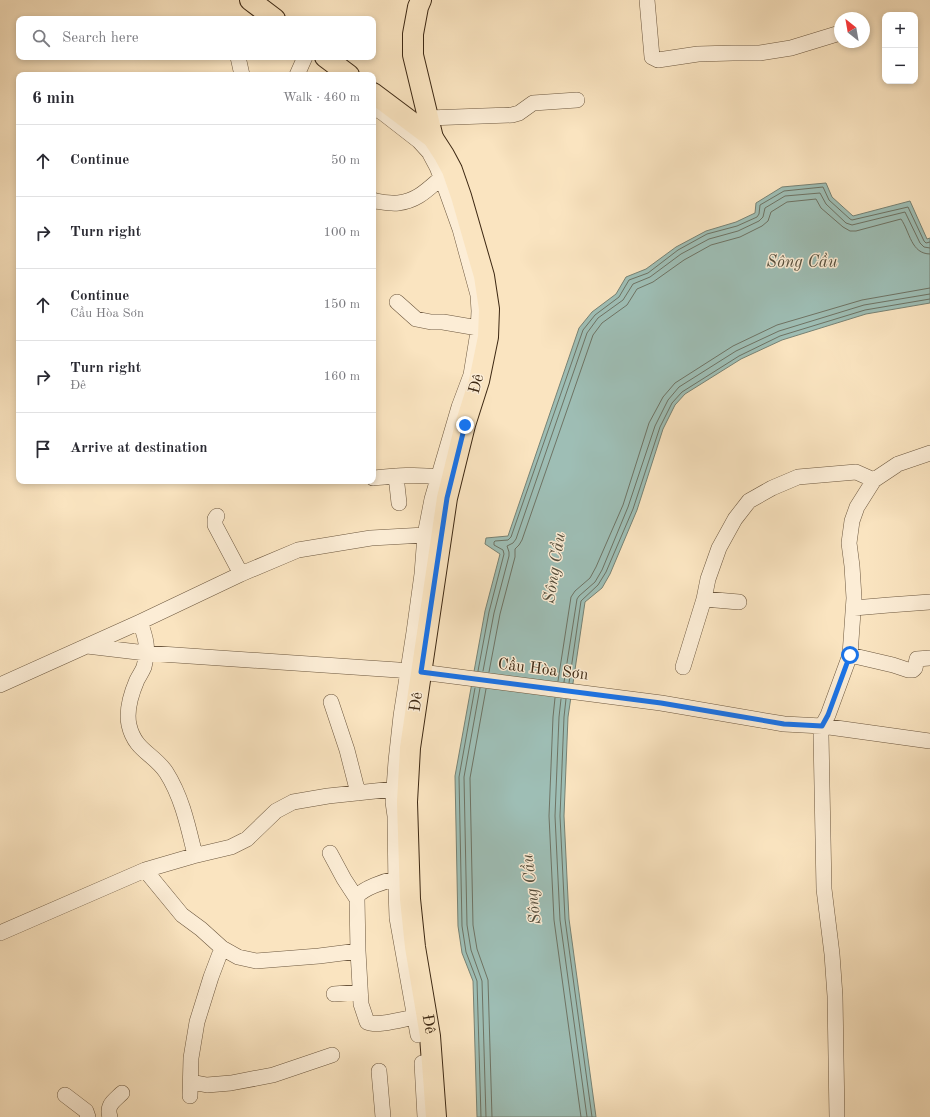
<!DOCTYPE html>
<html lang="en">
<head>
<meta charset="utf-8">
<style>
  :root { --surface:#fff; --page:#f2f2f3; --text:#2b2b33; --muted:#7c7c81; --line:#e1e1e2 }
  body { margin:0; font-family:"Old Standard TT",serif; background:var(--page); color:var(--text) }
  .controls { position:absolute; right:12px; top:12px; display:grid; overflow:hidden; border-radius:8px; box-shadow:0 2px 6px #0003 }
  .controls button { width:36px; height:36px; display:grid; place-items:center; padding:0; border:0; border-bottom:1px solid var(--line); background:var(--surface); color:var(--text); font:20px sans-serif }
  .compass { position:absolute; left:834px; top:12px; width:36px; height:36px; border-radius:50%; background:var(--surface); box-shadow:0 2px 6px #0003; rotate:329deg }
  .stop { position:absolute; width:12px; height:12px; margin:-9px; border:3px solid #1a73e8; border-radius:50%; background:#fff }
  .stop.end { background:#1a73e8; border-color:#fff; box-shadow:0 1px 4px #0008 }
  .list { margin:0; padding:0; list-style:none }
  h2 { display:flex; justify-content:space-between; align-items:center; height:52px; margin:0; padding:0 16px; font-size:17px }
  h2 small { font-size:13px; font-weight:400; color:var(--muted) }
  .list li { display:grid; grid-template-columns:26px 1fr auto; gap:12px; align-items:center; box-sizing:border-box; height:72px; padding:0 16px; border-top:1px solid var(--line) }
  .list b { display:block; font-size:15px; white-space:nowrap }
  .list p { margin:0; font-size:13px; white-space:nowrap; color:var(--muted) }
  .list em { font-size:13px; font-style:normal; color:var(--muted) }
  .icon { flex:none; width:22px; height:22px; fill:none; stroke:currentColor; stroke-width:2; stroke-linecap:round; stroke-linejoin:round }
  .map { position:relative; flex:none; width:930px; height:1117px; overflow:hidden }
  .search { position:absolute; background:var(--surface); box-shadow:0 2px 6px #0003; left:16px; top:16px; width:360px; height:44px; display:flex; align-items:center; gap:10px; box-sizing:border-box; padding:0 14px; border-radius:8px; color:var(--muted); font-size:15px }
  .panel { position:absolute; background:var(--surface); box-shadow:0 2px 6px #0003; left:16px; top:72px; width:360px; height:412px; border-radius:8px }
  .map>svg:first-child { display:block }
  .water { fill:#9ebeb5; stroke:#778274 }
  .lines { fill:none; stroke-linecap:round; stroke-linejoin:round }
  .shore { stroke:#6e7364; stroke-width:1 }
  .minor-casing { stroke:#6c573e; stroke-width:16 }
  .major-casing { stroke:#3d2813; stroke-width:22 }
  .minor { stroke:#fcedd6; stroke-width:15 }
  .major { stroke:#fae4c0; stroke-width:20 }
  .route { stroke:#1a73e8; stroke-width:5 }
  .labels { text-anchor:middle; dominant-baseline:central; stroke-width:3; stroke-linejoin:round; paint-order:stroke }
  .street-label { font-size:16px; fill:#3d2813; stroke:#fcedd6 }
  .water-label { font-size:17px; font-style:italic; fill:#554e3c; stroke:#fcedd6 }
</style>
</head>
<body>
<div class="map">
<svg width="930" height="1117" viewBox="0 0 930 1117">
  <rect width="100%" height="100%" fill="#fae4c0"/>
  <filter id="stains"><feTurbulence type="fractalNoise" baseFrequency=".005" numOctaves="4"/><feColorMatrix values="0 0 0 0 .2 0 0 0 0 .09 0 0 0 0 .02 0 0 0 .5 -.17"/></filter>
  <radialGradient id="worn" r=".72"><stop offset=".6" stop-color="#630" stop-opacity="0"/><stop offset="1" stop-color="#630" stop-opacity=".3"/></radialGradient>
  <path class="water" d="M826,183L832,197L853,216L910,201L927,239L930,238V303L866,314L782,340L741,359L685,394L675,405L663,429L637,510L610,574L602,588L585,602L568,717L564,816L569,919L596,1117H477L473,981L462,953L458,926L455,776L485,611L500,554L485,544L486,538L508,536L579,328L592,312L616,294L626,277L646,269L676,247L706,231L736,222L755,213L756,203L782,187Z"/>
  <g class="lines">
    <path class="shore" d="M478,671L489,612L504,554L503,550L494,545V542L495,541L508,540L511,537L583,330L595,315L619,297L629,280L648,273L678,250L707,234L737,226L757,217L759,214L760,205L784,191L823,187L829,200L850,219L852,220L908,207L924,241L926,243L930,242
      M483,671L494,613L509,556V552L507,546L513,543L516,539L587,333L598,318L623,300L633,284L650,277L681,254L709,239L738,231L759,221L763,217L765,208L785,196L820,193L826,204L846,223L852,225L905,212L920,243L924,247L930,248
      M489,672L500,614L515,557V549L519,545L522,540L593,335L602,323L627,305L637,289L653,282L684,260L711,245L740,237L762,226L768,221L771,212L787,202L816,199L821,208L843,227L850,231H856L901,219C910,232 911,254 930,254
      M558,681L571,597L575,591L590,578L596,567L623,505L649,423L663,397L675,383L733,346L777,325L862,300L930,288
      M564,682L577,599L579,596L595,582L602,570L628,507L655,426L668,400L679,387L736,351L779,331L864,305L930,294
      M569,683L581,601L598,585L606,572L633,509L660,427L672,403L682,392L739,356L780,336L865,310L930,299
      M475,688L459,777L462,926L466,952L477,981L481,1117
      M480,688L464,777L467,925L471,950L482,981L486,1117
      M486,689L470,778L473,925L477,949L488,980L492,1117
      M555,698L553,717L549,816L554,920L581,1117
      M561,699L559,717L555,816L560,920L587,1117
      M566,699L564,717L560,816L565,919L592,1117"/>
    <defs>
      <path id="minor" d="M647,0L652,57L658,60L698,54L733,53H760L791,48L840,33
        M238,57L242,75
        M297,75L305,57
        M373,107L383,113L419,141L429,152L437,167L445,187L460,229L478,295L479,311L478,332L471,375L459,407L432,499L425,535L422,574L414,632L401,716L396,761L393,802L395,816L396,890L397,918L418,1035
        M428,118L512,115L519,113L533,103L577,100
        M373,200L375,201C382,202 391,204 398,203C417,201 427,190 441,178
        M397,302L416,319L431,322H443L478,328
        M396,476L399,503
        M373,478C395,476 416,474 438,477
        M217,516L215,519V525L241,574
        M704,599L739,602
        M854,608L889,605L930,602
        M140,622C146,638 149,649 144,667C142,672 139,676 137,680C131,694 126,711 129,725C135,751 153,753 166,772C182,797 188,826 195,855
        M87,646L146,653L398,670L408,672H421L661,703L784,724L822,726L930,741
        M850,655L893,665L908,670H913L915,668L917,659L930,658
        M683,667L704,599L708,579L719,548L735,519L749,501L772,488L798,477L856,472L874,480
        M0,685L140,622L241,574L298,550L371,538L425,535
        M331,702L347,750L358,793
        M330,853L344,879L357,899L358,951L361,1004L367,1022C377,1027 403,1019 415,1017
        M145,870L182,915L201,929L222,948L238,957L256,961L319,956L358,951
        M356,897C364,888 384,881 396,879
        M0,933L145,870L193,856L231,847L247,839L276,811L293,802L328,796L394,789
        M334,994L360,992
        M422,1063L425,1117
        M379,1071L383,1117
        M191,1082L207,1085L231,1083L273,1075L332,1055
        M65,1095L86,1111L88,1117
        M190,1096L191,1058L197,1022L211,977L222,948
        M110,1117C106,1105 114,1101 122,1093
        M837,1117L835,996L832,954L824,889L821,735L822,726L828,715L850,655L854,598L852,566L849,543L852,521L857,507L874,480L898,464L930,453"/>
      <g id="major">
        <path d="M250,0L275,19"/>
        <path d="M421,0L418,7L413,34V55L433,138"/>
        <path d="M325,57L349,75"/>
        <path id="s1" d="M373,93L433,138L444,155L452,170L461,196L484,276L489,309L488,337L479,381L465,425L447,498L410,748L407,802L410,899L415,947L430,1036L436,1117"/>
      </g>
    </defs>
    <use href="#minor" class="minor-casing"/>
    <use href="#major" class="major-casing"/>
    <use href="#minor" class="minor"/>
    <use href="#major" class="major"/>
  </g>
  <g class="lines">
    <path class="route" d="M465,425L447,498L421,672L661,703L784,724L822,726L828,715L850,655"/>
  </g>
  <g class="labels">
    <g class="street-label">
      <text transform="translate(477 384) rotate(-74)">Đê</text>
      <text transform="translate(543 670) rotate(7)">Cầu Hòa Sơn</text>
      <text transform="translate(417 702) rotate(-82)">Đê</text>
      <text stroke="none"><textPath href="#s1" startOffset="981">Đê</textPath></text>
    </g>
    <g class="water-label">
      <text x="802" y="262">Sông Cầu</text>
      <text transform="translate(555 568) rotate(-81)">Sông Cầu</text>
      <text transform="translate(532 889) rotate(-97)">Sông Cầu</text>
    </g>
  </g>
  <rect width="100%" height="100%" filter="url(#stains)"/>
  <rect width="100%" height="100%" fill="url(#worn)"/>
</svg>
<div class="controls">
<button>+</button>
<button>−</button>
</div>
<svg class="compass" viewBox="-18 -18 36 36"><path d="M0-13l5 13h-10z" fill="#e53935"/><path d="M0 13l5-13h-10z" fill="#7c7c81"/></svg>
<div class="stop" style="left:850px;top:655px"></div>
<div class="stop end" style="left:465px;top:425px"></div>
<div class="search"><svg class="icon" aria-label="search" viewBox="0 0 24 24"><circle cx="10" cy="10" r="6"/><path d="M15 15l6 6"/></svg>Search here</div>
<section class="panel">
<h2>6 min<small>Walk · 460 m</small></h2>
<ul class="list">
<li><svg class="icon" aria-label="ahead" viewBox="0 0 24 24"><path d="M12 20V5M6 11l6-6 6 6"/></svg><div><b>Continue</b></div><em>50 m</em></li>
<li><svg class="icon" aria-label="right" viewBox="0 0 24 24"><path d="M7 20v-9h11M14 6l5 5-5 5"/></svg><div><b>Turn right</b></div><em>100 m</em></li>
<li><svg class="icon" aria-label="ahead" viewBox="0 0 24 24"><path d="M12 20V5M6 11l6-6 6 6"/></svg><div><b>Continue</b><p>Cầu Hòa Sơn</p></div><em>150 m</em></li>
<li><svg class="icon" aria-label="right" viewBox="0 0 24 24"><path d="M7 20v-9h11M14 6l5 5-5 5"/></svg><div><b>Turn right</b><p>Đê</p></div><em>160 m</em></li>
<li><svg class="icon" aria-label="arrive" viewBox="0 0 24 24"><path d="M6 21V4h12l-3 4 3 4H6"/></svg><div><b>Arrive at destination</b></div></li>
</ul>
</section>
</div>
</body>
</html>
